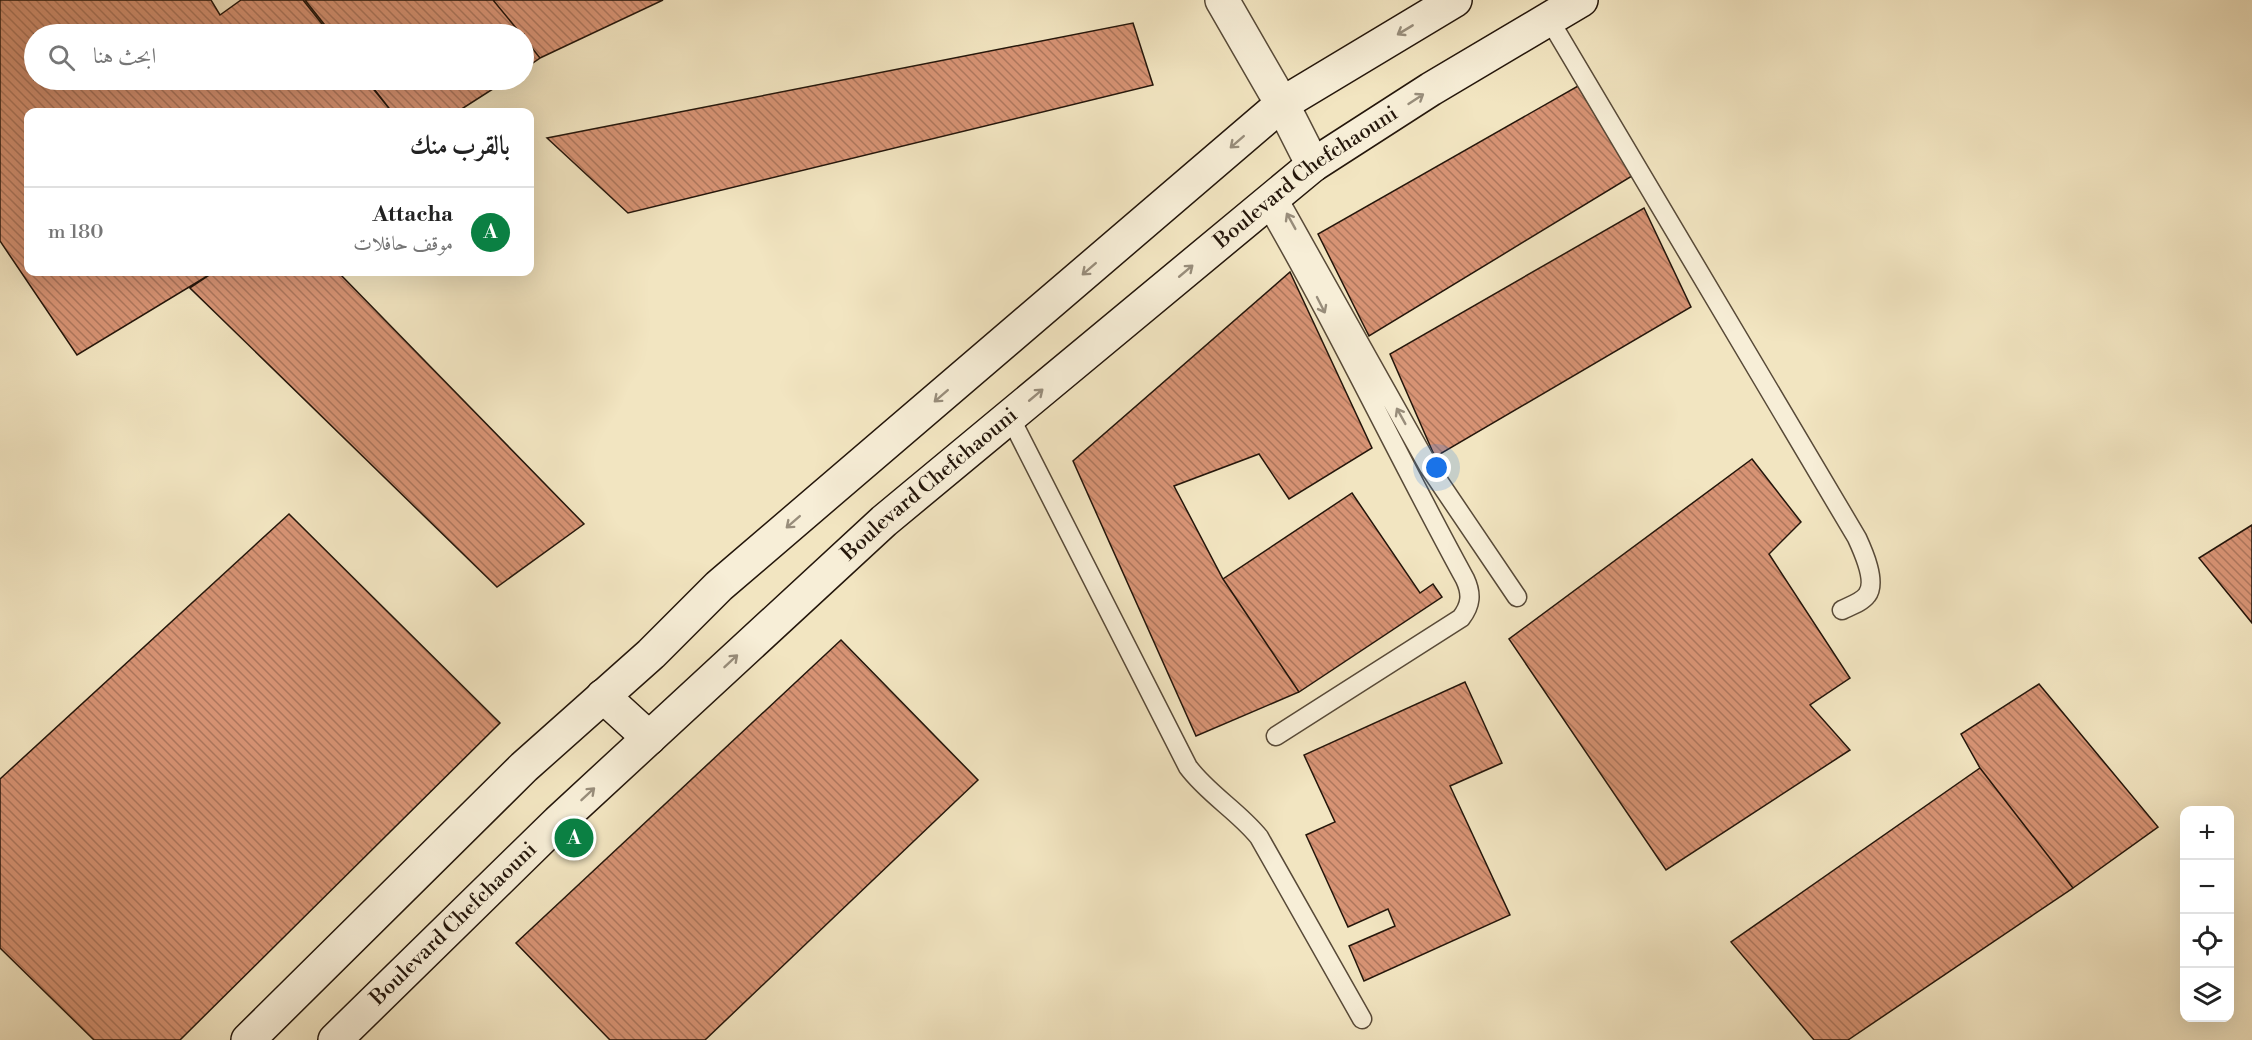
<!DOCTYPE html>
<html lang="ar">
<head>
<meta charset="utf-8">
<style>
  :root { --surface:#fff; --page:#f2f2f2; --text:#222; --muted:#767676; --line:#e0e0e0; --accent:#0b8043 }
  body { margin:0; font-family:"Libre Bodoni",Amiri,serif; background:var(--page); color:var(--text); direction:rtl }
  .controls { position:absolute; right:18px; bottom:18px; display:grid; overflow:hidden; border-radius:12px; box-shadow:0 6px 24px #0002 }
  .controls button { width:54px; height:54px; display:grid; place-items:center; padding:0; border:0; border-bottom:2px solid var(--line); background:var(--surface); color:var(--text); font:30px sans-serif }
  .you { position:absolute; left:1437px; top:468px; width:21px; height:21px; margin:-15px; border:4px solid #fff; border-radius:50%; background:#1a73e8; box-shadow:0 0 0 9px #1a73e833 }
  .badge { display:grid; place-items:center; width:39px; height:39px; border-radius:50%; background:var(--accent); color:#fff; font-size:20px; font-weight:700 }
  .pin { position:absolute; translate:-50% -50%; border:3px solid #fff; box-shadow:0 2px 6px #0006 }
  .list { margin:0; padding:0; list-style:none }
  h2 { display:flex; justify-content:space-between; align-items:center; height:78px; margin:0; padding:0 24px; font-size:26px }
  h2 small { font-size:20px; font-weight:400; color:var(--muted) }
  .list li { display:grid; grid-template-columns:39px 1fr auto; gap:18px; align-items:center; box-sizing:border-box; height:90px; padding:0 24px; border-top:2px solid var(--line) }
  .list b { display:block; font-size:22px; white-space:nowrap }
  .list p { margin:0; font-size:20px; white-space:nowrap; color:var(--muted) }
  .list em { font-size:20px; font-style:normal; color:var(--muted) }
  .icon { flex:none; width:33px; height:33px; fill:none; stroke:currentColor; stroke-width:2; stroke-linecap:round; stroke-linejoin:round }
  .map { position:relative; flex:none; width:2252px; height:1040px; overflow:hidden; direction:ltr }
  .search { position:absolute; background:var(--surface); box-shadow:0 6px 24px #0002; left:24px; top:24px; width:510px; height:66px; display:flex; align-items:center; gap:15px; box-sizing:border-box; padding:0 21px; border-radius:33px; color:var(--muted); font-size:22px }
  .panel { position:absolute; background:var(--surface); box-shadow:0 6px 24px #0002; left:24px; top:108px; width:510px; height:168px; border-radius:12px; direction:rtl }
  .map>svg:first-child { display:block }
  .building { fill:url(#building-back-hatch); stroke:#24160b; stroke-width:1.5 }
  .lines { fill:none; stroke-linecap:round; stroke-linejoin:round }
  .lane-casing { stroke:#584a38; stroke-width:21 }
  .street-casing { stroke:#584a38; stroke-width:36 }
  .secondary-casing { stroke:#24160b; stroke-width:36 }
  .lane { stroke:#f7eed7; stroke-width:18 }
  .street { stroke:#f7eed7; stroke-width:33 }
  .secondary { stroke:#f7eed7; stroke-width:33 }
  .oneway { stroke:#988d7b }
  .labels { text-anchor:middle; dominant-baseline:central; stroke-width:4.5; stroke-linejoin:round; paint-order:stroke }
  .street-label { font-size:21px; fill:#24160b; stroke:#f7eed7 }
</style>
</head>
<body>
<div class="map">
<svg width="2252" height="1040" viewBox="0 0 2252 1040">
  <defs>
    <pattern id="building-back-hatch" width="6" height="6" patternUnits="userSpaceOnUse" patternTransform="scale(1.5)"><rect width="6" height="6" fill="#d79374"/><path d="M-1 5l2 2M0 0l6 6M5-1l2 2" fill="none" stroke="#ae775d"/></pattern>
  </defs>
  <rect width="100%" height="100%" fill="#f2e5c1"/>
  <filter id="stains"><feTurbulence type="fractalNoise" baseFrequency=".00333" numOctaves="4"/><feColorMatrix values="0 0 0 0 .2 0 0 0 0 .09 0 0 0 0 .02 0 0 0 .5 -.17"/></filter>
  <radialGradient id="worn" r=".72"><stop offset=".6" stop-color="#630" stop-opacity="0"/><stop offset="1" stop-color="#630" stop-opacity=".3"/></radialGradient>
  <path class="building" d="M0,0H211L220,15L241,0H303L330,34H34V80H366L392,112H28V272H214L77,355L0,241Z
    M305,0H493L521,34H332Z
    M493,0H663L540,58L524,38V34H521Z
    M1133,23L1153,85L628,213L547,138Z
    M524,38L540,58L524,69Z
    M367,80H507L457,112H392Z
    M1578,86L1632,176L1369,336L1318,234Z
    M1644,208L1691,307L1435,457L1390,354Z
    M214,272H338L584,524L497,587L190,288Z
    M1290,272L1372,448L1289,499L1259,454L1174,486L1223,579L1299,692L1196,736L1073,461Z
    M1752,459L1801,522L1769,554L1850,678L1810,705L1850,750L1666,870L1509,639Z
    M1352,493L1420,593L1433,584L1442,597L1299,692L1223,579Z
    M289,514L500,723L180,1040H94L0,948V779Z
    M2252,525V623L2199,558Z
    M841,640L978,780L705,1040H610L516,943Z
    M1465,682L1502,763L1450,786L1510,915L1364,981L1349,946L1395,926L1388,909L1348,927L1306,835L1335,822L1304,755Z
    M2039,684L2158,827L2073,888L1980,768L1961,734Z
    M1980,768L2073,888L1848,1040H1814L1731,942Z"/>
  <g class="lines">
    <defs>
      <path id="lane" d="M1549,19L1857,538C1863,551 1877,582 1867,595C1862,602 1850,606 1842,610
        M1277,196L1429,467L1517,597
        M1266,205C1337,327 1397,455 1465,579C1472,594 1471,605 1461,618L1276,736
        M1010,417L1188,767C1208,794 1238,811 1259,837L1362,1019"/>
      <path id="street" d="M1222,0L1282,104L1313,165"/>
      <g id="secondary">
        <path d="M603,696L649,738"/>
        <path d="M248,1040L524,767L651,654L719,586L1282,104L1455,0"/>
        <path id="s1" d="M335,1040L558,822L884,521L1313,165L1431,89L1581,0"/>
      </g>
    </defs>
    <use href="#lane" class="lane-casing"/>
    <use href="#street" class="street-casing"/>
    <use href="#secondary" class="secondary-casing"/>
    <use href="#lane" class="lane"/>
    <use href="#street" class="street"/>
    <use href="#secondary" class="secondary"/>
  </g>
  <defs><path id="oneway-shaft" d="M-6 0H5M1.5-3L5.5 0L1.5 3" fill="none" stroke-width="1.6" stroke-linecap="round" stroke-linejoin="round" transform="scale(1.5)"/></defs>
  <g class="oneway">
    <use href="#oneway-shaft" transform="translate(1405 30) rotate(149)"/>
    <use href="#oneway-shaft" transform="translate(1416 99) rotate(-33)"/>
    <use href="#oneway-shaft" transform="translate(1237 142) rotate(139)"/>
    <use href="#oneway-shaft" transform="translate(1291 221) rotate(-119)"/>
    <use href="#oneway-shaft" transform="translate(1089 269) rotate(139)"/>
    <use href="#oneway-shaft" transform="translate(1186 271) rotate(-40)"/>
    <use href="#oneway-shaft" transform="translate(1321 305) rotate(63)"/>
    <use href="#oneway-shaft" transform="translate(1036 395) rotate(-40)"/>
    <use href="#oneway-shaft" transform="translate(941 396) rotate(139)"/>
    <use href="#oneway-shaft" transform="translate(1401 416) rotate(-119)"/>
    <use href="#oneway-shaft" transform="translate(793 522) rotate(139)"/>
    <use href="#oneway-shaft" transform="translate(731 661) rotate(-43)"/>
    <use href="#oneway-shaft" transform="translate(588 794) rotate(-43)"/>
  </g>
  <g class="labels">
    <g class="street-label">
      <text stroke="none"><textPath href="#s1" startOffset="1300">Boulevard Chefchaouni</textPath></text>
      <text stroke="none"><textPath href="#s1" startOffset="814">Boulevard Chefchaouni</textPath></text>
      <text stroke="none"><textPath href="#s1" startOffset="166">Boulevard Chefchaouni</textPath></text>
    </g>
  </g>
  <rect width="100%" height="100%" filter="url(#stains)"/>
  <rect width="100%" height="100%" fill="url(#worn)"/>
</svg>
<div class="controls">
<button>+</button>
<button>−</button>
<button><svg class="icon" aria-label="locate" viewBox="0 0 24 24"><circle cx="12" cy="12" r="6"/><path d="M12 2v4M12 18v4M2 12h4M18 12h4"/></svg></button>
<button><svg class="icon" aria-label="layers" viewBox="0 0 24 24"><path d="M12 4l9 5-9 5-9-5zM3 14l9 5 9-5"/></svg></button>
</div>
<div class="you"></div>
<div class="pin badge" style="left:574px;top:838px">A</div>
<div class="search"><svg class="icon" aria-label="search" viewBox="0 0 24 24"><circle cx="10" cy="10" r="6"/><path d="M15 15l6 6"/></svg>ابحث هنا</div>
<section class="panel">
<h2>بالقرب منك<small></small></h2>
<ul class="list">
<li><span class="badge">A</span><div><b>Attacha</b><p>موقف حافلات</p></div><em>180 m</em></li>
</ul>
</section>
</div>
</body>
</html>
